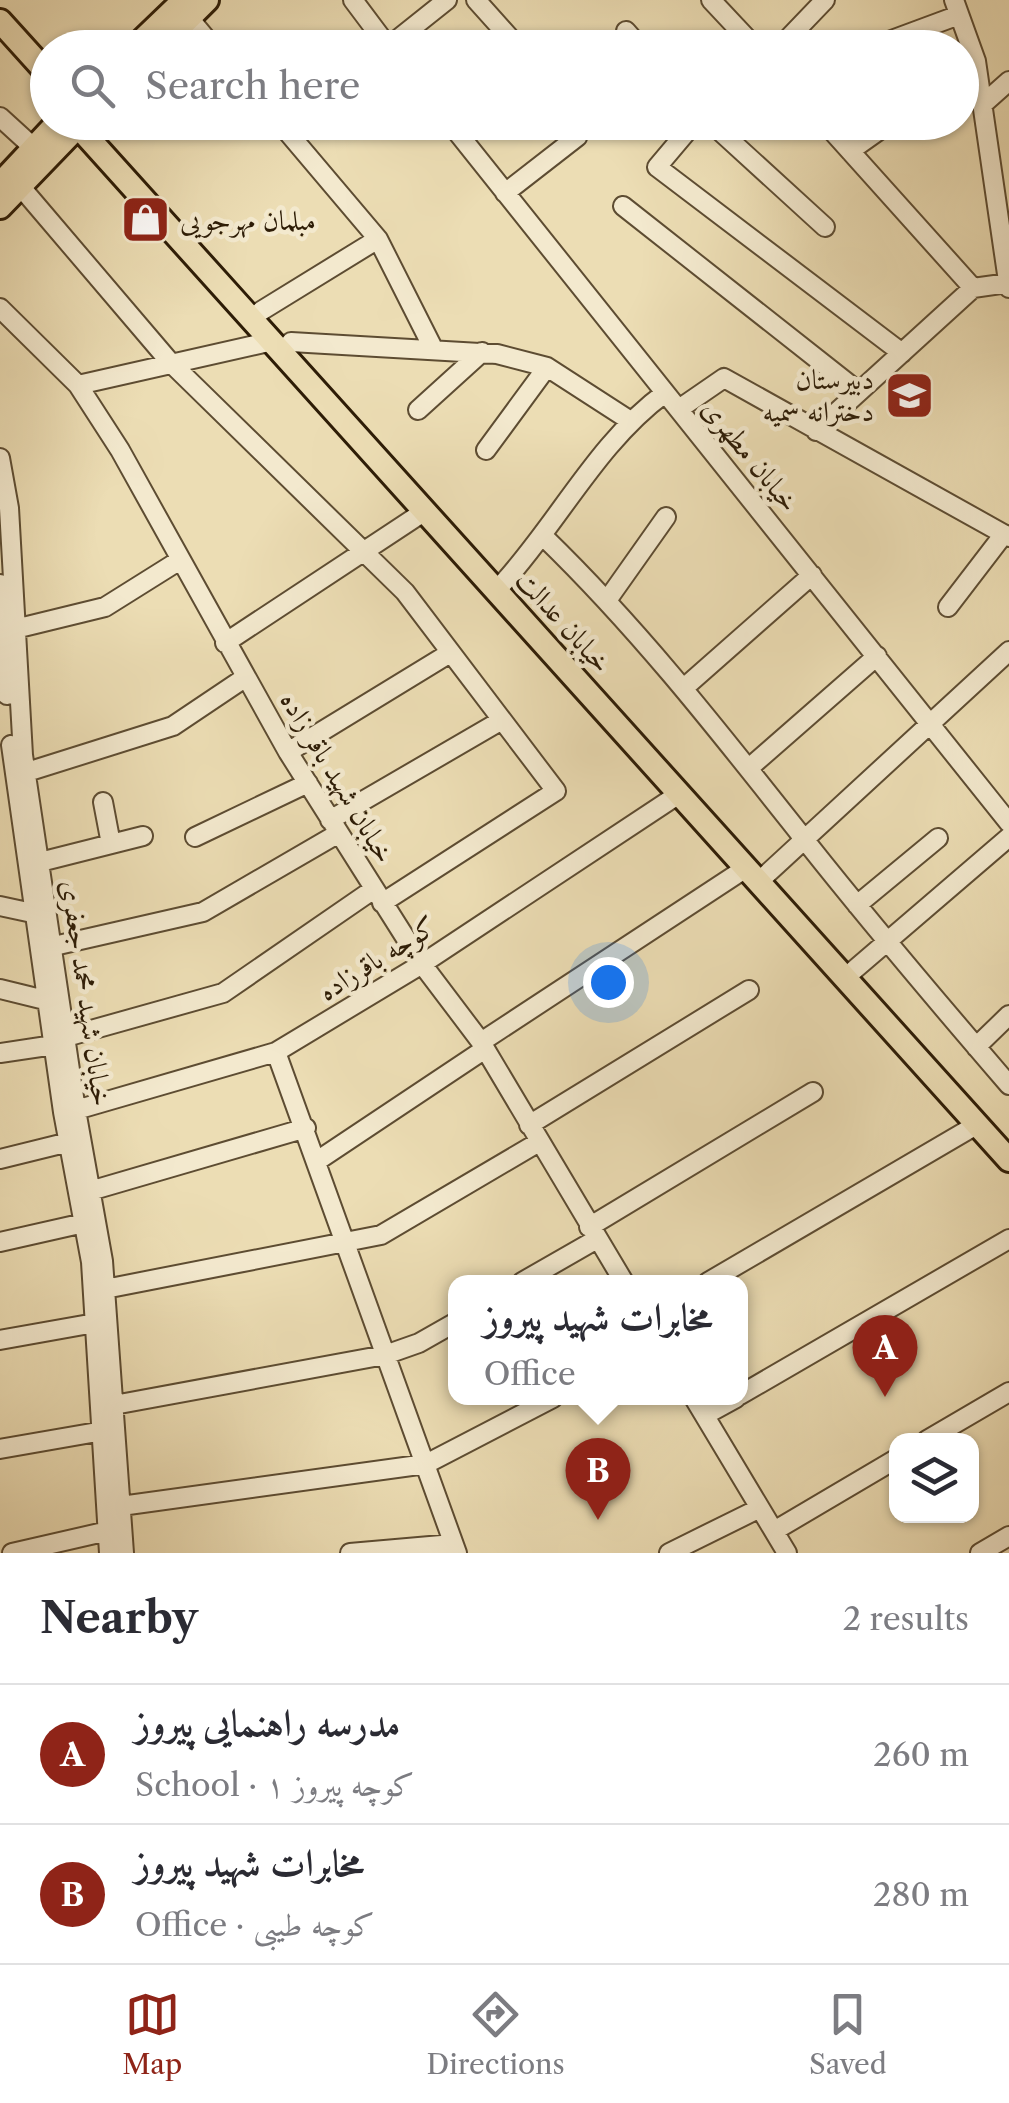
<!DOCTYPE html>
<html lang="en">
<head>
<meta charset="utf-8">
<style>
  :root { --surface:#fff; --page:#f2f2f3; --text:#2b2b33; --muted:#7c7c81; --line:#e1e1e2; --accent:#8f2418 }
  body { margin:0; font-family:"Libre Caslon Text",Amiri,serif; background:var(--page); color:var(--text) }
  .controls { position:absolute; right:30px; bottom:30px; display:grid; overflow:hidden; border-radius:20px; box-shadow:0 2px 8px #0004 }
  .controls button { width:90px; height:90px; display:grid; place-items:center; padding:0; border:0; border-bottom:2px solid var(--line); background:var(--surface); color:var(--text); font:50px sans-serif }
  .you { position:absolute; left:608px; top:982px; width:35px; height:35px; margin:-25px; border:8px solid #fff; border-radius:50%; background:#1a73e8; box-shadow:0 0 0 15px #1a73e833 }
  .badge { display:grid; place-items:center; width:65px; height:65px; border-radius:50%; background:var(--accent); color:#fff; font-size:32px; font-weight:700 }
  .pin { position:absolute; translate:-50% -82px; filter:drop-shadow(0 2px 5px #0008) }
  .pin::after { content:''; position:absolute; top:52px; width:35px; height:30px; background:inherit; clip-path:polygon(0 0,100% 0,50% 100%) }
  .popup { position:absolute; left:448px; top:1275px; width:300px; height:130px; box-sizing:border-box; display:grid; place-content:center; border-radius:20px; background:var(--surface); filter:drop-shadow(0 2px 8px #0005); font-size:32px; white-space:nowrap; color:var(--muted) }
  .popup b { font-size:38px; color:var(--text) }
  .popup::after { content:''; position:absolute; left:50%; top:100%; margin-left:-20px; border:20px solid transparent; border-top-color:var(--surface) }
  .list { margin:0; padding:0; list-style:none }
  h2 { display:flex; justify-content:space-between; align-items:center; height:130px; margin:0; padding:0 40px; font-size:42px }
  h2 small { font-size:32px; font-weight:400; color:var(--muted) }
  .list li { display:grid; grid-template-columns:65px 1fr auto; gap:30px; align-items:center; box-sizing:border-box; height:140px; padding:0 40px; border-top:2px solid var(--line) }
  .list b { display:block; font-size:38px; white-space:nowrap }
  .list p { margin:0; font-size:32px; white-space:nowrap; color:var(--muted) }
  .list em { font-size:32px; font-style:normal; color:var(--muted) }
  .icon { flex:none; width:55px; height:55px; fill:none; stroke:currentColor; stroke-width:2; stroke-linecap:round; stroke-linejoin:round }
  .map { position:relative; flex:none; width:1009px; height:1553px; overflow:hidden }
  .search { position:absolute; background:var(--surface); box-shadow:0 2px 8px #0004; left:30px; right:30px; top:30px; height:110px; display:flex; align-items:center; gap:25px; box-sizing:border-box; padding:0 35px; border-radius:55px; color:var(--muted); font-size:38px }
  .sheet { height:410px; background:var(--surface) }
  nav { display:flex; justify-content:space-around; align-items:center; box-sizing:border-box; height:140px; border-top:2px solid var(--line); background:var(--surface); font-size:28px; color:var(--muted) }
  nav a { display:grid; justify-items:center; gap:5px }
  nav .on { color:var(--accent) }
  .map>svg:first-child { display:block }
  .lines { fill:none; stroke-linecap:round; stroke-linejoin:round }
  .minor-casing { stroke:#5d4c32; stroke-width:22 }
  .major-casing { stroke:#2d1c06; stroke-width:28 }
  .minor { stroke:#f3e9ce; stroke-width:18 }
  .major { stroke:#ecddb4; stroke-width:22 }
  .labels { text-anchor:middle; dominant-baseline:central; stroke-width:9; stroke-linejoin:round; paint-order:stroke }
  .poi-label { font-size:28px; fill:#2d1c06; stroke:#f3e9ce; text-anchor:start }
  .street-label { font-size:28px; fill:#2d1c06; stroke:#f3e9ce }
</style>
</head>
<body>
<div class="map">
<svg width="1009" height="1553" viewBox="0 0 1009 1553">
  <rect width="100%" height="100%" fill="#ecddb4"/>
  <filter id="stains"><feTurbulence type="fractalNoise" baseFrequency=".002" numOctaves="4"/><feColorMatrix values="0 0 0 0 .2 0 0 0 0 .09 0 0 0 0 .02 0 0 0 .5 -.17"/></filter>
  <radialGradient id="worn" r=".72"><stop offset=".6" stop-color="#630" stop-opacity="0"/><stop offset="1" stop-color="#630" stop-opacity=".3"/></radialGradient>
  <g class="lines">
    <defs>
      <path id="minor" d="M353,0L389,48
        M476,0L511,39
        M711,0L756,48
        M954,0L976,61L1009,288
        M189,18L214,48
        M626,31L641,48
        M388,47L447,0
        M779,48L825,0
        M870,48L959,15
        M982,105L1009,81
        M0,117L34,148
        M279,122L378,239L433,348
        M449,122L1009,823
        M695,122L657,167L902,353
        M710,122L825,227
        M824,122L973,288
        M850,151L891,122
        M20,186L170,362L405,592L556,791L382,903
        M505,193L577,137L573,122
        M623,206L859,392
        M0,308L78,385L120,450L288,752L422,964L481,1042L624,1282
        M261,311L378,239
        M291,342L497,354L547,367L629,420
        M78,385L273,341
        M679,409L724,378L1009,537
        M418,410L482,352
        M816,431L973,288L1009,283
        M486,450L547,367
        M0,458L9,508L23,755L76,1110L103,1261L124,1553
        M544,537C642,632 724,738 808,844C873,926 941,1006 1009,1085
        M504,582C560,520 598,442 665,393
        M0,584L7,695
        M608,599L666,517
        M948,607L1004,534
        M15,629L105,607L180,560
        M225,643L425,511
        M685,687L812,575
        M11,745L63,1112L91,1262L109,1553
        M288,752L450,653
        M749,768L877,656
        M27,772L173,726L246,677
        M103,802L111,844
        M330,820L502,720
        M195,837L308,783
        M40,862L143,836
        M767,874L1009,651
        M857,905L938,838
        M0,906L37,914
        M54,946L203,912L339,833
        M854,970L1009,837
        M0,989L49,1001
        M66,1037L223,993L374,889
        M481,1042L746,868
        M976,1047L1009,1015
        M276,1052L457,1553
        M0,1053L54,1045
        M76,1110L276,1052L422,964L679,794
        M529,1125L749,990
        M0,1159L69,1142
        M317,1161L485,1049
        M90,1191L306,1128
        M589,1227L813,1092
        M0,1242L84,1223
        M522,1282L597,1239
        M708,1282L978,1124
        M105,1289L381,1235L539,1142
        M0,1340L95,1323
        M740,1395L1009,1239
        M694,1398L787,1553
        M114,1405L385,1355L419,1343L456,1322
        M705,1415L736,1398
        M927,1440L1009,1392
        M0,1449L103,1431
        M121,1506L426,1464L553,1398
        M774,1531L896,1459
        M12,1553L108,1531
        M350,1553L453,1544
        M669,1553L758,1509
        M980,1553L1009,1536"/>
      <path id="major" d="M0,21L48,74
        M134,48L184,0
        M159,48L207,0
        M74,122L1009,1160
        M0,184L58,122
        M0,207L82,122"/>
    </defs>
    <use href="#minor" class="minor-casing"/>
    <use href="#major" class="major-casing"/>
    <use href="#minor" class="minor"/>
    <use href="#major" class="major"/>
  </g>
  <defs>
    <symbol id="shop-square" viewBox="-11 -11 22 22"><rect x="-9" y="-9" width="18" height="18" rx="4" fill="#8f2418" stroke="#f3e9ce"/><path d="M-5-2.5h2.3a2.7 3.5 0 0 1 5.4 0H5L5.5 6h-11ZM-1.5-2.5h3a1.5 2.3 0 0 0-3 0Z" fill="#fff"/></symbol>
    <symbol id="school-square" viewBox="-11 -11 22 22"><rect x="-9" y="-9" width="18" height="18" rx="4" fill="#8f2418" stroke="#f3e9ce"/><path d="M0-5L7-2L0 1L-7-2ZM-4 1L0 2.5L4 1V4Q0 6-4 4Z" fill="#fff"/></symbol>
  </defs>
  <g fill-rule="evenodd">
    <use href="#shop-square" x="118" y="192" width="55" height="55"/>
    <use href="#school-square" x="882" y="368" width="55" height="55"/>
  </g>
  <g class="labels">
    <g class="poi-label">
      <text x="180" y="220">مبلمان مهرجویی</text>
      <text x="874" y="379" text-anchor="end">دبیرستان<tspan x="874" dy="32">دخترانه سمیه</tspan></text>
    </g>
    <g class="street-label">
      <text transform="translate(751 455) rotate(51)">خیابان مطهری</text>
      <text transform="translate(564 621) rotate(48)">خیابان عدالت</text>
      <text transform="translate(338 777) rotate(59)">خیابان شهید باقر زاده</text>
      <text transform="translate(377 958) rotate(-32)">کوچه باقرزاده</text>
      <text transform="translate(87 993) rotate(82)">خیابان شهید محمد جعفری</text>
    </g>
  </g>
  <rect width="100%" height="100%" filter="url(#stains)"/>
  <rect width="100%" height="100%" fill="url(#worn)"/>
</svg>
<div class="controls">
<button><svg class="icon" aria-label="layers" viewBox="0 0 24 24"><path d="M12 4l9 5-9 5-9-5zM3 14l9 5 9-5"/></svg></button>
</div>
<div class="you"></div>
<div class="pin badge" style="left:885px;top:1397px">A</div>
<div class="pin badge" style="left:598px;top:1520px">B</div>
<div class="popup"><b>مخابرات شهید پیروز</b>Office</div>
<div class="search"><svg class="icon" aria-label="search" viewBox="0 0 24 24"><circle cx="10" cy="10" r="6"/><path d="M15 15l6 6"/></svg>Search here</div>
</div>
<section class="sheet">
<h2>Nearby<small>2 results</small></h2>
<ul class="list">
<li><span class="badge">A</span><div><b>مدرسه راهنمایی پیروز</b><p>School · کوچه پیروز ۱</p></div><em>260 m</em></li>
<li><span class="badge">B</span><div><b>مخابرات شهید پیروز</b><p>Office · کوچه طیبی</p></div><em>280 m</em></li>
</ul>
</section>
<nav>
<a class="on"><svg class="icon" aria-label="map" viewBox="0 0 24 24"><path d="M3 6l6-2 6 2 6-2v14l-6 2-6-2-6 2zM9 4v14M15 6v14"/></svg>Map</a>
<a><svg class="icon" aria-label="directions" viewBox="0 0 24 24"><path d="M12 3l9 9-9 9-9-9zM9 14v-3h6M13 9l2 2-2 2"/></svg>Directions</a>
<a><svg class="icon" aria-label="saved" viewBox="0 0 24 24"><path d="M7 4h10v16l-5-4-5 4z"/></svg>Saved</a>
</nav>
</body>
</html>
